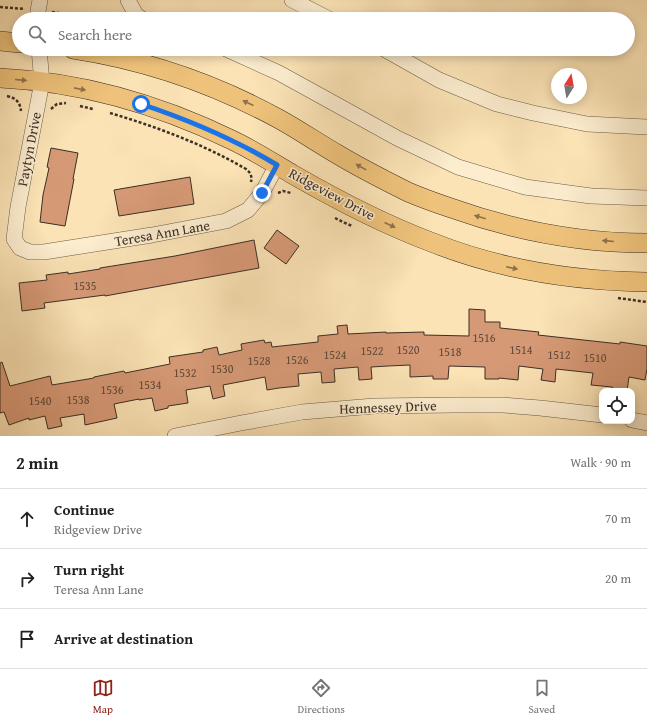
<!DOCTYPE html>
<html lang="en">
<head>
<meta charset="utf-8">
<style>
  :root { --surface:#fff; --page:#f2f2f2; --text:#202124; --muted:#757577; --line:#e0e0e0; --accent:#8f2418 }
  body { margin:0; font-family:"Gentium Book Plus",serif; background:var(--page); color:var(--text) }
  .controls { position:absolute; right:12px; bottom:12px; display:grid; overflow:hidden; border-radius:8px; box-shadow:0 2px 10px #0003 }
  .controls button { width:36px; height:36px; display:grid; place-items:center; padding:0; border:0; border-bottom:1px solid var(--line); background:var(--surface); color:var(--text); font:20px sans-serif }
  .compass { position:absolute; left:551px; top:68px; width:36px; height:36px; border-radius:50%; background:var(--surface); box-shadow:0 2px 10px #0003; rotate:11deg }
  .stop { position:absolute; width:12px; height:12px; margin:-9px; border:3px solid #1a73e8; border-radius:50%; background:#fff }
  .stop.end { background:#1a73e8; border-color:#fff; box-shadow:0 1px 4px #0008 }
  .list { margin:0; padding:0; list-style:none }
  h2 { display:flex; justify-content:space-between; align-items:center; height:52px; margin:0; padding:0 16px; font-size:17px }
  h2 small { font-size:13px; font-weight:400; color:var(--muted) }
  .list li { display:grid; grid-template-columns:26px 1fr auto; gap:12px; align-items:center; box-sizing:border-box; height:60px; padding:0 16px; border-top:1px solid var(--line) }
  .list b { display:block; font-size:15px; white-space:nowrap }
  .list p { margin:0; font-size:13px; white-space:nowrap; color:var(--muted) }
  .list em { font-size:13px; font-style:normal; color:var(--muted) }
  .icon { flex:none; width:22px; height:22px; fill:none; stroke:currentColor; stroke-width:2; stroke-linecap:round; stroke-linejoin:round }
  .map { position:relative; flex:none; width:647px; height:436px; overflow:hidden }
  .search { position:absolute; background:var(--surface); box-shadow:0 2px 10px #0003; left:12px; right:12px; top:12px; height:44px; display:flex; align-items:center; gap:10px; box-sizing:border-box; padding:0 14px; border-radius:22px; color:var(--muted); font-size:15px }
  .sheet { height:232px; background:var(--surface) }
  nav { display:flex; justify-content:space-around; align-items:center; box-sizing:border-box; height:56px; border-top:1px solid var(--line); background:var(--surface); font-size:11px; color:var(--muted) }
  nav a { display:grid; justify-items:center; gap:2px }
  nav .on { color:var(--accent) }
  .map>svg:first-child { display:block }
  .building { fill:#d69976; stroke:#3c2f25 }
  .lines { fill:none; stroke-linecap:round; stroke-linejoin:round }
  .minor-casing { stroke:#6c5c49; stroke-width:16 }
  .major-casing { stroke:#3c2f25; stroke-width:20 }
  .path { stroke:#3c2f25; stroke-width:2.5; stroke-dasharray:3 2; stroke-linecap:butt }
  .minor { stroke:#fcedcf; stroke-width:15 }
  .major { stroke:#eec27a; stroke-width:19 }
  .oneway { fill:#8c714b }
  .route { stroke:#1a73e8; stroke-width:5 }
  .labels { text-anchor:middle; dominant-baseline:central; stroke-width:3; stroke-linejoin:round; paint-order:stroke }
  .number-label { font-size:12px; fill:#624a39 }
  .street-label { font-size:14px; fill:#3c2f25; stroke:#fcedcf }
</style>
</head>
<body>
<div class="map">
<svg width="647" height="436" viewBox="0 0 647 436">
  <rect width="100%" height="100%" fill="#fbe3b5"/>
  <filter id="stains"><feTurbulence type="fractalNoise" baseFrequency=".005" numOctaves="4"/><feColorMatrix values="0 0 0 0 .2 0 0 0 0 .09 0 0 0 0 .02 0 0 0 .5 -.17"/></filter>
  <radialGradient id="worn" r=".72"><stop offset=".6" stop-color="#630" stop-opacity="0"/><stop offset="1" stop-color="#630" stop-opacity=".3"/></radialGradient>
  <path class="building" d="M51,148L78,153L73,179H74L69,205L65,226L40,222L43,195L49,168L47,167Z
    M190,177L194,204L119,216L114,190Z
    M277,230L299,246L286,264L264,248Z
    M254,240L259,268L105,296V295L44,303L45,308L22,311L19,283L47,280L46,275L68,272V274L100,269V268L175,256Z
    M469,309L485,310V322H500V328L539,332L538,335L620,344V342L647,346V369L645,380L629,377L627,391L612,388V387L591,385L593,373L556,369L555,382L541,380L543,369L519,366L518,380L499,378V379H485V367L449,366L448,379H433V376L410,377V365L388,366L371,367L372,379L359,380L358,367L334,369L335,382L322,383L321,372L298,374L299,386L279,388L267,390L265,377L223,385L225,396L213,399L210,386L186,390L188,403L168,406V408L155,411L152,398L139,400V399L114,404L117,418L85,425L84,414L60,418L62,426L48,429L45,416L29,420V418L9,425L4,412L0,413V363L2,362L10,386L50,376L52,385L94,378V377L124,371L125,373L170,364L169,357L203,352V350L217,347L219,355L242,350L241,344L264,340L265,343L271,342L272,347L318,342V336L338,334L337,326L347,325L348,334L386,332V333L424,332V335L469,336Z"/>
  <g class="lines">
    <defs>
      <path id="minor" d="M128,0L136,15L142,19
        M292,0L329,19
        M39,19L38,11L40,0
        M39,49L42,82L18,207L14,239L20,248L30,252H44L152,235L226,221L248,210L262,193L277,165
        M226,49L279,73L397,138L458,167L525,187L591,196L647,198
        M384,49L439,80L497,104L533,113L587,124L647,127
        M632,420L647,423
        M175,436L241,423L302,412L374,406L456,405H503L540,408L602,415"/>
      <path id="major" d="M0,41L19,43
        M73,49C145,60 215,84 279,119C299,130 318,143 337,154C360,168 384,180 408,192C422,198 436,203 451,208C513,230 581,243 647,243
        M0,78C81,82 160,105 232,140C253,150 272,162 292,174C337,200 383,224 431,242C501,270 572,281 647,282"/>
    </defs>
    <use href="#minor" class="minor-casing"/>
    <use href="#major" class="major-casing"/>
    <path class="path" d="M0,7L25,9
      M52,12L78,16H115
      M7,96C16,98 20,102 21,111
      M80,106L93,109
      M51,109L57,104L66,103
      M110,113C157,127 203,144 246,169C251,173 252,176 251,182
      M278,193L283,191L291,193
      M335,218L345,223L352,226
      M618,298L647,302"/>
    <use href="#minor" class="minor"/>
    <use href="#major" class="major"/>
  </g>
  <defs><path id="oneway-solid" d="M-6-.8H1V-3.2L6.5 0L1 3.2V.8H-6Z"/></defs>
  <g class="oneway">
    <use href="#oneway-solid" transform="translate(21 80) rotate(5)"/>
    <use href="#oneway-solid" transform="translate(80 89) rotate(11)"/>
    <use href="#oneway-solid" transform="translate(248 103) rotate(-155)"/>
    <use href="#oneway-solid" transform="translate(361 167) rotate(-151)"/>
    <use href="#oneway-solid" transform="translate(480 217) rotate(-164)"/>
    <use href="#oneway-solid" transform="translate(390 225) rotate(25)"/>
    <use href="#oneway-solid" transform="translate(608 241) rotate(-175)"/>
    <use href="#oneway-solid" transform="translate(512 268) rotate(12)"/>
  </g>
  <g class="lines">
    <path class="route" d="M141,104C189,120 234,139 277,165L262,193"/>
  </g>
  <g class="labels">
    <g class="number-label">
      <text x="85" y="285">1535</text>
      <text x="484" y="337">1516</text>
      <text x="408" y="349">1520</text>
      <text x="521" y="349">1514</text>
      <text x="372" y="350">1522</text>
      <text x="450" y="351">1518</text>
      <text x="335" y="354">1524</text>
      <text x="559" y="354">1512</text>
      <text x="595" y="357">1510</text>
      <text x="297" y="359">1526</text>
      <text x="259" y="360">1528</text>
      <text x="222" y="368">1530</text>
      <text x="185" y="372">1532</text>
      <text x="150" y="384">1534</text>
      <text x="112" y="389">1536</text>
      <text x="78" y="399">1538</text>
      <text x="40" y="400">1540</text>
    </g>
    <g class="street-label">
      <text transform="translate(29 149) rotate(-79)">Paytyn Drive</text>
      <text transform="translate(332 194) rotate(28)">Ridgeview Drive</text>
      <text transform="translate(162 233) rotate(-10)">Teresa Ann Lane</text>
      <text transform="translate(388 407) rotate(-2)">Hennessey Drive</text>
    </g>
  </g>
  <rect width="100%" height="100%" filter="url(#stains)"/>
  <rect width="100%" height="100%" fill="url(#worn)"/>
</svg>
<div class="controls">
<button><svg class="icon" aria-label="locate" viewBox="0 0 24 24"><circle cx="12" cy="12" r="6"/><path d="M12 2v4M12 18v4M2 12h4M18 12h4"/></svg></button>
</div>
<svg class="compass" viewBox="-18 -18 36 36"><path d="M0-13l5 13h-10z" fill="#e53935"/><path d="M0 13l5-13h-10z" fill="#757577"/></svg>
<div class="stop" style="left:141px;top:104px"></div>
<div class="stop end" style="left:262px;top:193px"></div>
<div class="search"><svg class="icon" aria-label="search" viewBox="0 0 24 24"><circle cx="10" cy="10" r="6"/><path d="M15 15l6 6"/></svg>Search here</div>
</div>
<section class="sheet">
<h2>2 min<small>Walk · 90 m</small></h2>
<ul class="list">
<li><svg class="icon" aria-label="ahead" viewBox="0 0 24 24"><path d="M12 20V5M6 11l6-6 6 6"/></svg><div><b>Continue</b><p>Ridgeview Drive</p></div><em>70 m</em></li>
<li><svg class="icon" aria-label="right" viewBox="0 0 24 24"><path d="M7 20v-9h11M14 6l5 5-5 5"/></svg><div><b>Turn right</b><p>Teresa Ann Lane</p></div><em>20 m</em></li>
<li><svg class="icon" aria-label="arrive" viewBox="0 0 24 24"><path d="M6 21V4h12l-3 4 3 4H6"/></svg><div><b>Arrive at destination</b></div></li>
</ul>
</section>
<nav>
<a class="on"><svg class="icon" aria-label="map" viewBox="0 0 24 24"><path d="M3 6l6-2 6 2 6-2v14l-6 2-6-2-6 2zM9 4v14M15 6v14"/></svg>Map</a>
<a><svg class="icon" aria-label="directions" viewBox="0 0 24 24"><path d="M12 3l9 9-9 9-9-9zM9 14v-3h6M13 9l2 2-2 2"/></svg>Directions</a>
<a><svg class="icon" aria-label="saved" viewBox="0 0 24 24"><path d="M7 4h10v16l-5-4-5 4z"/></svg>Saved</a>
</nav>
</body>
</html>
